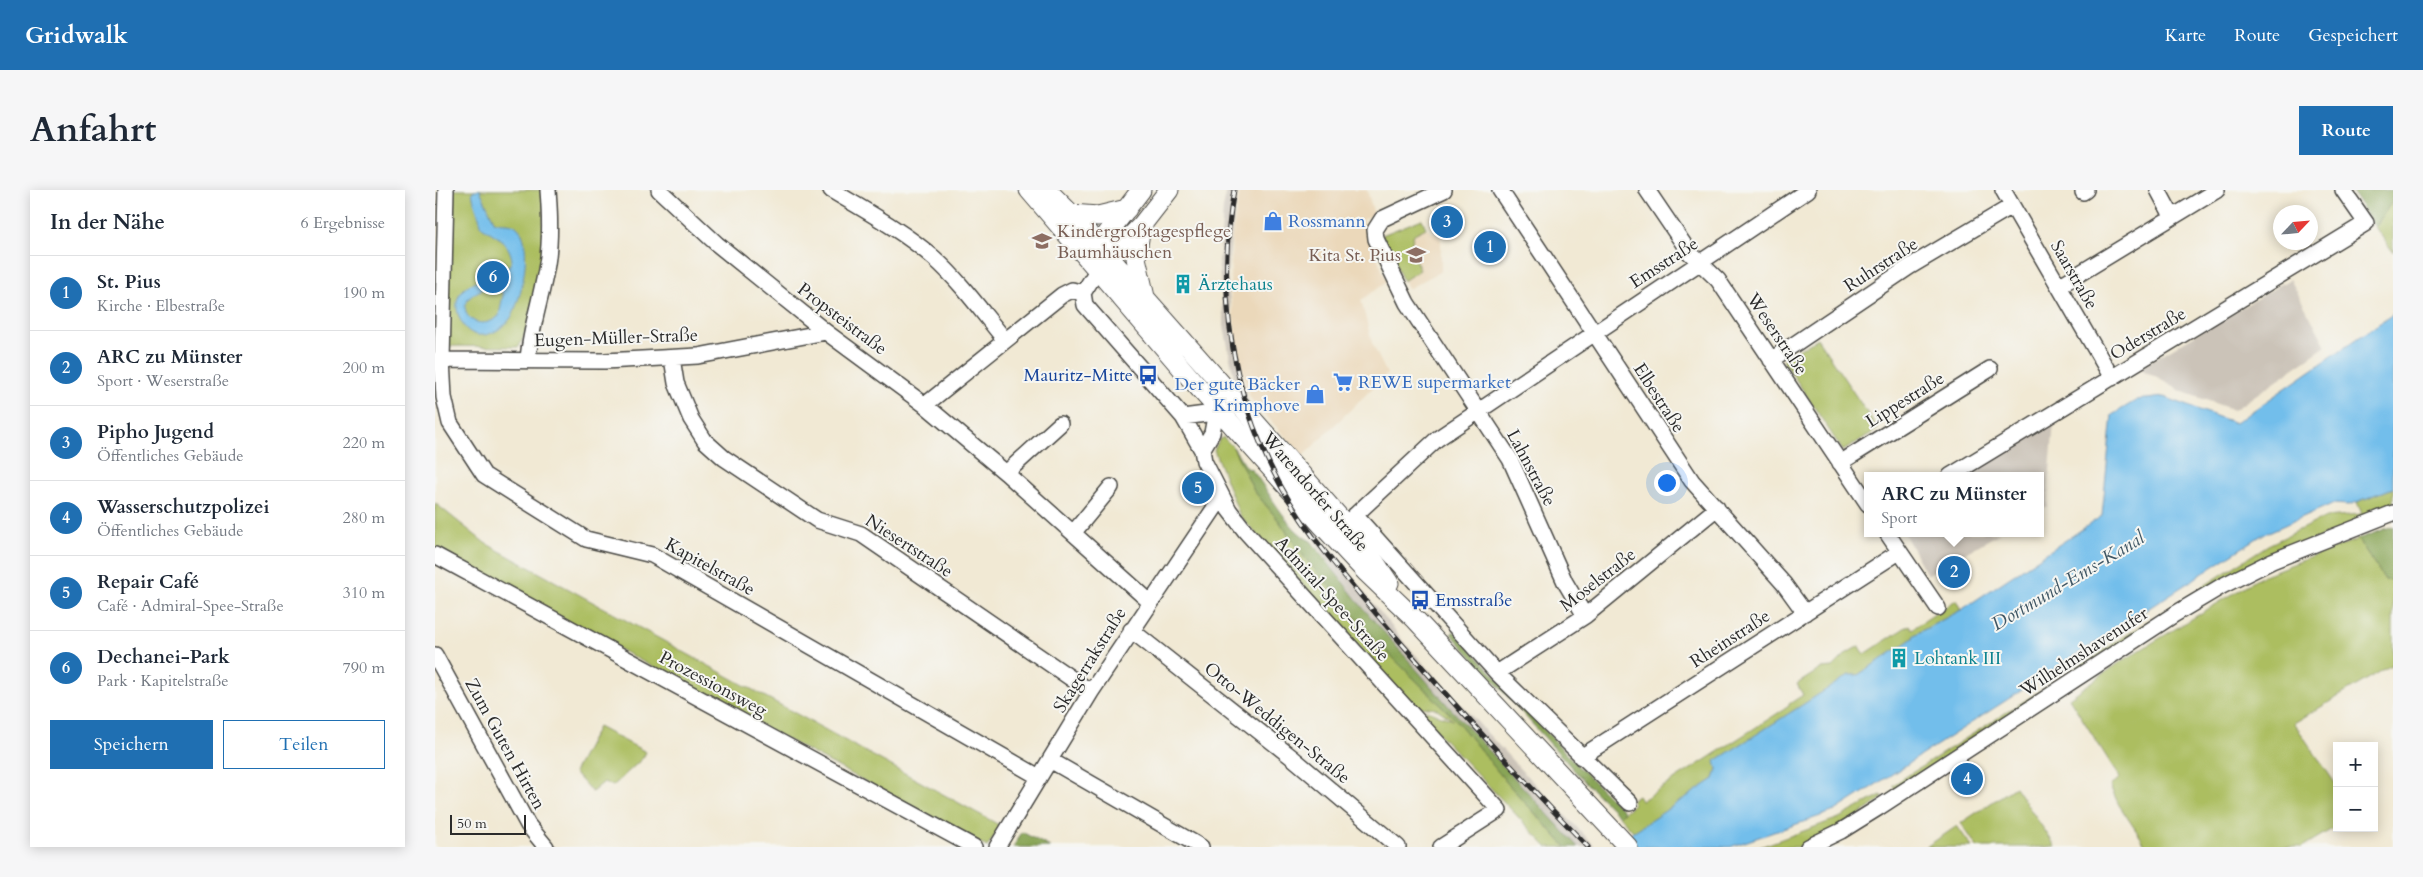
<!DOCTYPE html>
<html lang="de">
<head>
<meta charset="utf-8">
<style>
  :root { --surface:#fff; --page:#f6f6f7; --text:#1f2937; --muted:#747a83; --line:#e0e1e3; --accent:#1f6fb2 }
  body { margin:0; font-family:Cardo,serif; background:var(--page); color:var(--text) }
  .controls { position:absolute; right:15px; bottom:15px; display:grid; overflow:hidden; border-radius:0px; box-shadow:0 2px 12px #0003 }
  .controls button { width:45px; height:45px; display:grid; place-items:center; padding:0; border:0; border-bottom:1px solid var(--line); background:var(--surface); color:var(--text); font:25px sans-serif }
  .compass { position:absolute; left:1838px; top:15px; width:45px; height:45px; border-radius:50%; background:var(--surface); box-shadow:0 2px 12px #0003; rotate:64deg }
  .scale { position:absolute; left:15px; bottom:12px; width:76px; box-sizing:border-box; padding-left:5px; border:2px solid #2b2b2b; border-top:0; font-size:14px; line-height:18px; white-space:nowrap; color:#2b2b2b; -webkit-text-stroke:4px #f6f6f2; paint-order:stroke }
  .you { position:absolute; left:1231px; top:292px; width:18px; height:18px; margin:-12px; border:4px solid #fff; border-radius:50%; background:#1a73e8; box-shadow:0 0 0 8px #1a73e833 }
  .badge { display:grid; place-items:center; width:32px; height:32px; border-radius:50%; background:var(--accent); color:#fff; font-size:16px; font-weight:700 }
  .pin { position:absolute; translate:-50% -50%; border:2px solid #fff; box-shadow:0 1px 5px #0006 }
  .popup { position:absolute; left:1429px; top:282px; width:180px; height:65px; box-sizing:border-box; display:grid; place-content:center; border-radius:0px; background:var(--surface); filter:drop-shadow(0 1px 4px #0005); font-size:16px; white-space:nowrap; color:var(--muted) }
  .popup b { font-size:19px; color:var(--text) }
  .popup::after { content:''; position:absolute; left:50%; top:100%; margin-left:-10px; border:10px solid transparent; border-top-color:var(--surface) }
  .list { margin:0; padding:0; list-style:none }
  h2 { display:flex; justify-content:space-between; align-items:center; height:65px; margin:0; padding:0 20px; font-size:21px }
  h2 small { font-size:16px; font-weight:400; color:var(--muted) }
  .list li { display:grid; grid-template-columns:32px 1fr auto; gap:15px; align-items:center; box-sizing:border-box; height:75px; padding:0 20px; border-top:1px solid var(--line) }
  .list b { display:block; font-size:19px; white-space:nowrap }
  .list p { margin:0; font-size:16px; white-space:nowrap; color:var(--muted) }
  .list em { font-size:16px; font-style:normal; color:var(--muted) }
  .actions { display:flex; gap:10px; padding:15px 20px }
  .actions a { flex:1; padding:11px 0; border:1px solid var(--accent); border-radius:0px; text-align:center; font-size:18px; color:var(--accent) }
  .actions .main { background:var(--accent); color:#fff }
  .map { position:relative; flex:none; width:1958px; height:657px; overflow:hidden; border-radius:0px }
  header { display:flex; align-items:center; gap:30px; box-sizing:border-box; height:70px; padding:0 25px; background:var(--accent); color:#fff }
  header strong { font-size:24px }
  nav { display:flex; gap:28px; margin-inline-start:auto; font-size:18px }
  .intro { display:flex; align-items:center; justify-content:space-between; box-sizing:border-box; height:120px; padding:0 30px }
  h1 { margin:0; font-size:35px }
  .button { padding:12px 22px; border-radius:0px; background:var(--accent); color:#fff; font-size:18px; font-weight:700 }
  main { display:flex; gap:30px; padding:0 30px }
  aside { flex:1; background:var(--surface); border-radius:0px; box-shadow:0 2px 12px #0003 }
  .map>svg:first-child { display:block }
  .built { fill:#ebd8ba }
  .industrial { fill:#cbc3b8 }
  .green { fill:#acbe61; stroke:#6c7446 }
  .forest { fill:#89a557; stroke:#5a6841 }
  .water { fill:#72beeb; stroke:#4e748b; fill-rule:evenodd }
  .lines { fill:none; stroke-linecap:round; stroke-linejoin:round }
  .minor-casing { stroke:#494844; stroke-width:18 }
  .major-casing { stroke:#494844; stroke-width:21 }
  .minor { stroke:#fff; stroke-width:15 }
  .major { stroke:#fff; stroke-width:19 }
  .rail-casing { stroke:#2b2b2b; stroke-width:5 }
  .rail { stroke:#f6f6f2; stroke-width:3; stroke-dasharray:9; stroke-linecap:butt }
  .labels { text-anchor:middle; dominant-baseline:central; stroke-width:4; stroke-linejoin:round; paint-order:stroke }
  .shop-label { font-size:18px; fill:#366cbe; stroke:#f6f6f2; text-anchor:start }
  .education-label { font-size:18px; fill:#785e54; stroke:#f6f6f2; text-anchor:start }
  .street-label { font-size:18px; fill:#2b2b2b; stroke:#f6f6f2 }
  .culture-label { font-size:18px; fill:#0d838f; stroke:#f6f6f2; text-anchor:start }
  .transit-label { font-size:18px; fill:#164399; stroke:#f6f6f2; text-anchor:end }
  .water-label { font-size:19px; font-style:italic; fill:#405765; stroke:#f6f6f2 }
</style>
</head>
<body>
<header>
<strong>Gridwalk</strong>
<nav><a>Karte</a><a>Route</a><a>Gespeichert</a></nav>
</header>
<div class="intro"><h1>Anfahrt</h1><a class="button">Route</a></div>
<main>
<aside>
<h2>In der Nähe<small>6 Ergebnisse</small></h2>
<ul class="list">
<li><span class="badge">1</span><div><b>St. Pius</b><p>Kirche · Elbestraße</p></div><em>190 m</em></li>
<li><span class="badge">2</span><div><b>ARC zu Münster</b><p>Sport · Weserstraße</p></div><em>200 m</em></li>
<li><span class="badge">3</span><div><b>Pipho Jugend</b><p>Öffentliches Gebäude</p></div><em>220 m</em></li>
<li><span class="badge">4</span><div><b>Wasserschutzpolizei</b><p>Öffentliches Gebäude</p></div><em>280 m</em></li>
<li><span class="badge">5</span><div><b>Repair Café</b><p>Café · Admiral-Spee-Straße</p></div><em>310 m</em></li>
<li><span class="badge">6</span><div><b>Dechanei-Park</b><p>Park · Kapitelstraße</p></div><em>790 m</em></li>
</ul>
<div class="actions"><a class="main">Speichern</a><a>Teilen</a></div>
</aside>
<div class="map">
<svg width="1958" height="657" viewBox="0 0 1958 657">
  <rect width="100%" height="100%" fill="#f6f6f2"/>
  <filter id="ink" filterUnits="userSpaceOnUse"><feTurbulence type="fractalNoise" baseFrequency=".02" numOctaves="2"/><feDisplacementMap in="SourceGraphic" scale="10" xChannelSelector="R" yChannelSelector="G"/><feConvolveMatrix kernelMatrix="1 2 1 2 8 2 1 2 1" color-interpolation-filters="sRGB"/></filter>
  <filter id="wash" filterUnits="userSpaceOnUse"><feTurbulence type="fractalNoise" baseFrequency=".0096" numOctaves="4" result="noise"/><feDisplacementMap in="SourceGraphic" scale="20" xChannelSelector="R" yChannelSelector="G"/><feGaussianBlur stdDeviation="1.12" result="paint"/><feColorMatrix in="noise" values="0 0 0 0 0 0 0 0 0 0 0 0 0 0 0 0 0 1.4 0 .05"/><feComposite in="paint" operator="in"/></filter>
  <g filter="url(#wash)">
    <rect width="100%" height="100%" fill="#f1e9d4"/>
    <path class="built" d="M805,0H932L939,24L927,30L952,92L926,110L937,153L952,184L868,266L815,208L802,159L795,98L797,46Z
      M987,29L991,38L1006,49V81L973,99L952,57Z"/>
    <path class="industrial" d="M792,0H802L792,84L800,158L814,216L867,324L969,452L1087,581L1159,655L1157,657H1143L1015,518L928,418L889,366L843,293L817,238L800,193L789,136L784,75L788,18Z
      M1855,89L1891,156L1799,220L1748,202L1704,178Z
      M1619,232L1612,316L1605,320V286H1528Z
      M1469,343H1565L1492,385Z"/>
    <path class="green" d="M13,0H109C108,53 108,108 84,157L10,156Z
      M1958,10V62L1940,37Z
      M987,29L991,38L979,44L975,59L985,80L968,91L947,45Z
      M1382,148L1443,239L1408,261L1348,170Z
      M788,247L798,257L819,301L844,331L869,367L945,455L1022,531L1073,594L1131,657H1112L984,523L992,521L1018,530L1002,519L977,516L805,326L779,260L784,250Z
      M1958,298V318L1838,366L1460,600L1458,595L1833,355L1891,327L1927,324L1922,312Z
      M0,313L50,353L566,636L552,657L0,360Z
      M1923,349L1950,390H1958V474L1859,533L1902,596V636L1867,657H1712L1684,615L1675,596L1685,588L1634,508L1684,473L1829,385Z
      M1521,410L1526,420L1479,445L1478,448L1423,485H1414L1281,571L1282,579L1279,589L1199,642L1184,626L1199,614L1196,611L1203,606L1206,611L1354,516V514L1368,505L1362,494L1387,478L1398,477L1412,463L1424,456L1430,464L1474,435L1477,439Z
      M163,537L211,562L208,568L178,596L169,592L157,602L139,582Z
      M1580,597L1621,657H1542L1526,633Z
      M1446,605L1448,608L1405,639L1363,657H1325L1404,628Z
      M1522,636L1537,657H1491Z"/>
    <path class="forest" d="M1916,0H1958V10L1940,37Z
      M798,257L812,278L816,279C834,300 852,340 876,351L928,418L1015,518L1143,657H1131L1073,594L1022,531L945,455L869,367L844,331L819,301Z
      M1958,336V390H1950L1923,349Z
      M1019,441L1143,576L1189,621L1184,626L1147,589L1016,444Z
      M587,642L615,657H578Z"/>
    <path class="water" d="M40,0H45L59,31C67,35 76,30 83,38C99,53 86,113 75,129C69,137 59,144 49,145C40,146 32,142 27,133C23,126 20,116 23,108C31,85 71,90 77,70C74,51 62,47 47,37L38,7L37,2ZM56,97L64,98L68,105L64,126C37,149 8,108 56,97Z
      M1958,124V298L1914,315L1897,314L1827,345L1400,621L1295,657H1175L1279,589L1282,579L1280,571L1414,485H1423L1478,448L1479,445L1526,420L1667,326L1677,225L1702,210L1729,207L1800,233Z"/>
  </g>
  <g filter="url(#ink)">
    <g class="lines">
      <defs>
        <path id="minor" d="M11,0L7,170L9,207L15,233L49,285L151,349L217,365L604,587
          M224,0L282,54L391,142L490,215L571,283L715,412
          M396,0C431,21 468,41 499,68C526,92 547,122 570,150
          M1009,0L947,29L940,40L941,49L972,113L1075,269L1130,392L1150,426
          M1065,0L1257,291L1349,394L1370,423
          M1212,0L1254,62L1283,90L1433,314
          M1568,0L1677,188
          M1723,0L1737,26
          M1648,2L1651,0
          M663,79L648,103L650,115L748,227L767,260L769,271L794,320L811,342L1064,620L1006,657
          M1624,96L1782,0
          M237,168L241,193L256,229L270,251L289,268L382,330L426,344L656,502
          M93,169C96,136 107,106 112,74C116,49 115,25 113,0
          M0,170L170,171L263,166L391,142
          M1336,170L1474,77L1577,16
          M490,215L627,105L637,100L648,103
          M748,227L771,224L781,217
          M767,260L777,243L783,210
          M1405,273L1555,179
          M571,283L625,234
          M1515,286L1931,33L1908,0
          M920,325L1062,483L1195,613
          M639,342L676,297
          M902,342L1002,249L1373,0
          M1452,343L1503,418
          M0,365L539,657
          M696,440L859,569L963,657
          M0,465L93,635L111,657
          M1062,483L1150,426L1282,318
          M1146,567L1464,362
          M615,570L766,657
          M562,657L656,502L787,307
          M1373,657L1406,641L1443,618L1740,424L1787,396L1837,371L1958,323"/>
        <path id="major" d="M594,0L756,189L886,334L932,383L981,430L1193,657
          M612,0L636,24L927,353L954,393
          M636,24L663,26L692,19
          M706,36L701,68L710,107
          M663,68V56L706,0
          M666,76L706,36L734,0"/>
      </defs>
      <use href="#minor" class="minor-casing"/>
      <use href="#major" class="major-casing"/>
      <use href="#minor" class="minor"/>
      <use href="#major" class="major"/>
      <defs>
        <path id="rail" d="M799,0C777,124 804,247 880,349C909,387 941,424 973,461C1031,528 1091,593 1153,657"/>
      </defs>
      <use href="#rail" class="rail-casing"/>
      <use href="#rail" class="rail"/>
    </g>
  </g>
  <defs>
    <symbol id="shop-bare" viewBox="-9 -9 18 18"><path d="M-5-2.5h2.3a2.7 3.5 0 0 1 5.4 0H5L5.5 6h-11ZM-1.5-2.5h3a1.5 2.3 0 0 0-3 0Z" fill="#3f7fe0" stroke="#f6f6f2" stroke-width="2.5" paint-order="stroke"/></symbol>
    <symbol id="school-bare" viewBox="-9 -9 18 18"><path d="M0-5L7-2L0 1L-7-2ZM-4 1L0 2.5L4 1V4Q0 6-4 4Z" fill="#8d6e63" stroke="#f6f6f2" stroke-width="2.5" paint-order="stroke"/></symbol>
    <symbol id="building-bare" viewBox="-9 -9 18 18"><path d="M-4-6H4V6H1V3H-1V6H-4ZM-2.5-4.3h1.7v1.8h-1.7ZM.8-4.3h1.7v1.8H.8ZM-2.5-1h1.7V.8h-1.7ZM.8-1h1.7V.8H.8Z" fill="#0f9aa8" stroke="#f6f6f2" stroke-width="2.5" paint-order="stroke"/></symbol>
    <symbol id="bus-bare" viewBox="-9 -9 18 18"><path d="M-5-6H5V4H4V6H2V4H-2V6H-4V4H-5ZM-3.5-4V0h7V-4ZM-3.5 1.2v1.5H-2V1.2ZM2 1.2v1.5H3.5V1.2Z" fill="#1a4fb4" stroke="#f6f6f2" stroke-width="2.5" paint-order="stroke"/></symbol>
    <symbol id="supermarket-bare" viewBox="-9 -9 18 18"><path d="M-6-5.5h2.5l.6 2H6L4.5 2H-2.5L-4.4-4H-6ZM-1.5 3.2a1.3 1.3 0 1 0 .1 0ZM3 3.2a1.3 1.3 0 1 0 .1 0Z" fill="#3f7fe0" stroke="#f6f6f2" stroke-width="2.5" paint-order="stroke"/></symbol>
  </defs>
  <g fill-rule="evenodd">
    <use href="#shop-bare" x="824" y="17" width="28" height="28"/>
    <use href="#school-bare" x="593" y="37" width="28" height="28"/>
    <use href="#school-bare" x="967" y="51" width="28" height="28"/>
    <use href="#building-bare" x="734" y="80" width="28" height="28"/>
    <use href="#bus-bare" x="699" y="171" width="28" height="28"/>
    <use href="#supermarket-bare" x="894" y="178" width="28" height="28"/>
    <use href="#shop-bare" x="866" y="190" width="28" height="28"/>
    <use href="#bus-bare" x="971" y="396" width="28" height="28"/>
    <use href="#building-bare" x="1450" y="454" width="28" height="28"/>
  </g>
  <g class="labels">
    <g class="shop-label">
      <text x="853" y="31">Rossmann</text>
      <text x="923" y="192">REWE supermarket</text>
      <text x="865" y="194" text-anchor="end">Der gute Bäcker<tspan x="865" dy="21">Krimphove</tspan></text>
    </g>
    <g class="education-label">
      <text x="622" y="41">Kindergroßtagespflege<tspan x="622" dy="21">Baumhäuschen</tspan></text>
      <text x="966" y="65" text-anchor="end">Kita St. Pius</text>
    </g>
    <g class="street-label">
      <text transform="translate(1229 73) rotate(-33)">Emsstraße</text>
      <text transform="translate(1446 75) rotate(-33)">Ruhrstraße</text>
      <text transform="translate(1639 85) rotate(60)">Saarstraße</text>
      <text transform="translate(407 129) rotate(37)">Propsteistraße</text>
      <text transform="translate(1342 144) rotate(56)">Weserstraße</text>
      <text transform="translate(1713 144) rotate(-31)">Oderstraße</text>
      <text transform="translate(181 148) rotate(-2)">Eugen-Müller-Straße</text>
      <text transform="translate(1224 208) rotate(57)">Elbestraße</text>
      <text transform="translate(1470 210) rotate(-32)">Lippestraße</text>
      <text transform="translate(1096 278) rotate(62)">Lahnstraße</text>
      <text transform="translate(880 302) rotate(49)">Warendorfer Straße</text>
      <text transform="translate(474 356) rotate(33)">Niesertstraße</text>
      <text transform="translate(275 377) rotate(29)">Kapitelstraße</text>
      <text transform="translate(1163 390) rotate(-38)">Moselstraße</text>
      <text transform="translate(897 409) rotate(48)">Admiral-Spee-Straße</text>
      <text transform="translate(1295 449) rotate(-33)">Rheinstraße</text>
      <text transform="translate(1649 462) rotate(-33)">Wilhelmshavenufer</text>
      <text transform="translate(655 470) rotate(-58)">Skagerrakstraße</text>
      <text transform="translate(278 494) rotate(28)">Prozessionsweg</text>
      <text transform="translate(842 533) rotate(39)">Otto-Weddigen-Straße</text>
      <text transform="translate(70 554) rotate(61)">Zum Guten Hirten</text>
    </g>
    <g class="culture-label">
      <text x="763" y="94">Ärztehaus</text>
      <text x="1479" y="468">Lohtank III</text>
    </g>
    <g class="transit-label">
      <text x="698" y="185">Mauritz-Mitte</text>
      <text x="1000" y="410" text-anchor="start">Emsstraße</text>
    </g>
    <g class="water-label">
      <text transform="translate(1633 391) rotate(-31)">Dortmund-Ems-Kanal</text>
    </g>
  </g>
</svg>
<div class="controls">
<button>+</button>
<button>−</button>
</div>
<svg class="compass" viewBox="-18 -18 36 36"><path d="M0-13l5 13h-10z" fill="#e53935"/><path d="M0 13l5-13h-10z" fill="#747a83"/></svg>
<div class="scale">50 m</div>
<div class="you"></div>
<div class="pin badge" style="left:1055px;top:57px">1</div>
<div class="pin badge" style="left:1519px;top:382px">2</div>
<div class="popup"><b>ARC zu Münster</b>Sport</div>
<div class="pin badge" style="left:1012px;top:32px">3</div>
<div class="pin badge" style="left:1532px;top:589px">4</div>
<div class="pin badge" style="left:763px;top:298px">5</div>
<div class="pin badge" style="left:58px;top:87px">6</div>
</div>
</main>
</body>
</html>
